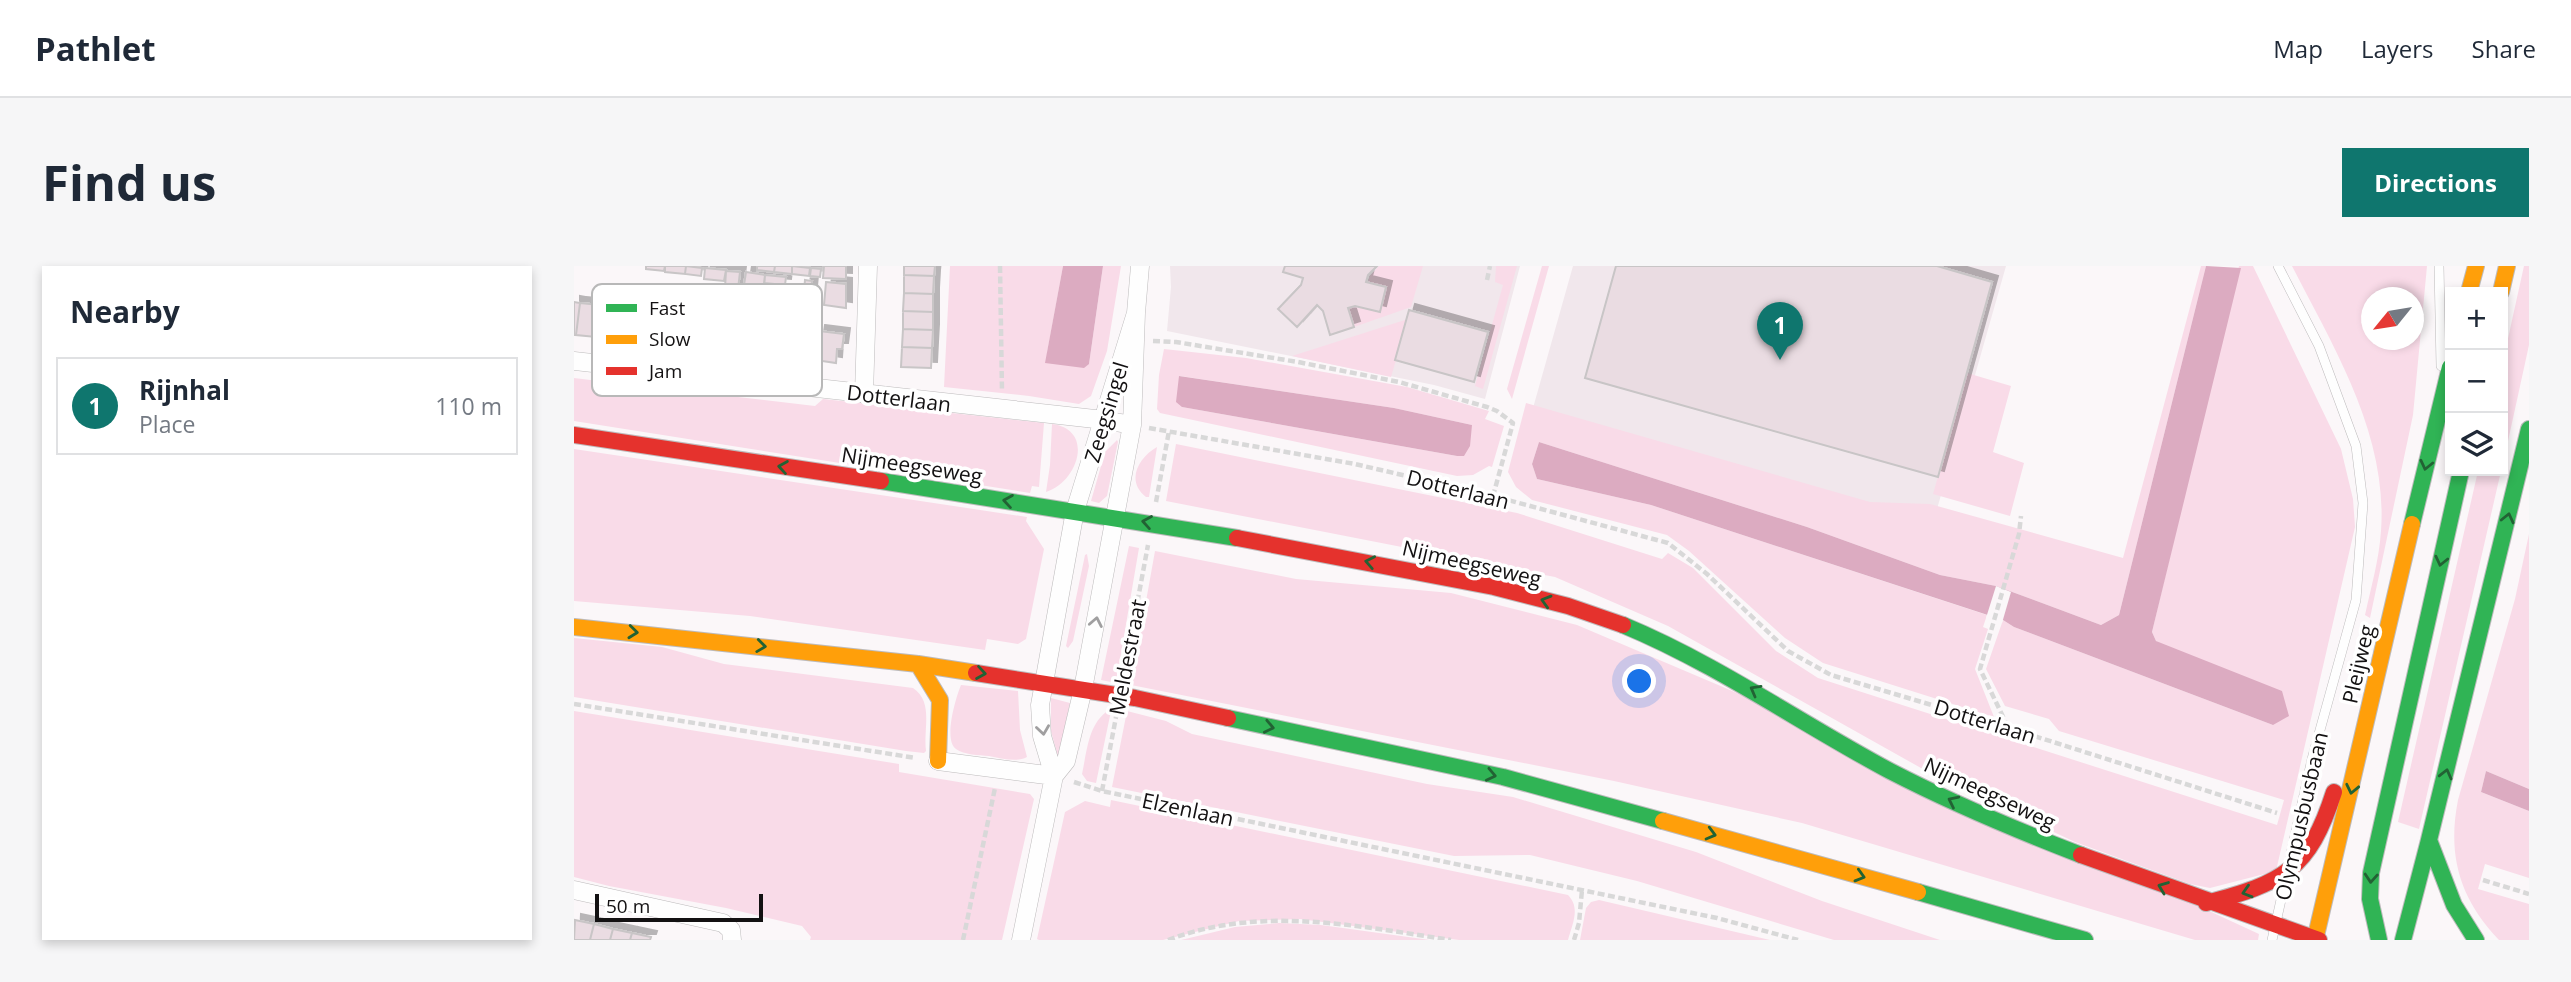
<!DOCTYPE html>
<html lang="en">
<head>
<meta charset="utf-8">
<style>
  :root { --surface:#fff; --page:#f6f6f7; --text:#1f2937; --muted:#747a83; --line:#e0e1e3; --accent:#0f766e }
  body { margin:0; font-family:"Open Sans",sans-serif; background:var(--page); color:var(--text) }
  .controls { position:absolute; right:21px; top:21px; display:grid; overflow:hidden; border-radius:0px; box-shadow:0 4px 10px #0003 }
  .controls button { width:63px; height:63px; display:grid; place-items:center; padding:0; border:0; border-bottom:2px solid var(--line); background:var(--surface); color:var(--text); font:35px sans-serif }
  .compass { position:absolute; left:1787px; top:21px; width:63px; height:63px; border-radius:50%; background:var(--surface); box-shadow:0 4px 10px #0003; rotate:240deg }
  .scale { position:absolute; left:21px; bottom:18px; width:168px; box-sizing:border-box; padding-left:7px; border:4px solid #131112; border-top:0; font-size:19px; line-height:24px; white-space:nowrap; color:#131112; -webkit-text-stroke:5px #fff; paint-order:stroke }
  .you { position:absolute; left:1066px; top:416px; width:24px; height:24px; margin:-18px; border:5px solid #fff; border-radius:50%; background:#1a73e8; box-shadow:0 0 0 10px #1a73e833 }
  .badge { display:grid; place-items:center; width:46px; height:46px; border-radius:50%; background:var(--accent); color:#fff; font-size:23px; font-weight:700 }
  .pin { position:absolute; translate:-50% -58px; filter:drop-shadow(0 2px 4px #0008) }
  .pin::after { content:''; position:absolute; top:37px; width:24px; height:21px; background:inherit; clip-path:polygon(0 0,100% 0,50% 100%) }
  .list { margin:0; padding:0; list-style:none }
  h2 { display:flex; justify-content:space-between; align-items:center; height:91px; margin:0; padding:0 28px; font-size:30px }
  h2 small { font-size:23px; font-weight:400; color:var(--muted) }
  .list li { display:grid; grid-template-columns:46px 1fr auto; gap:21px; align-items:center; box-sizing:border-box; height:98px; margin:0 14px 14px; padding:0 14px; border:2px solid var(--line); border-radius:0px }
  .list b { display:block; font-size:26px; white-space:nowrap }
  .list p { margin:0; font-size:23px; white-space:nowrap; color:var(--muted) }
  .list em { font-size:23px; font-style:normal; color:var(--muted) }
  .icon { flex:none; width:38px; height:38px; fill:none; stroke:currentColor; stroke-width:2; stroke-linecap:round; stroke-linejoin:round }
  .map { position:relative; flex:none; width:1955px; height:674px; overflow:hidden; border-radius:0px }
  header { display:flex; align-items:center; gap:42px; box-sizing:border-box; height:98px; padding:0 35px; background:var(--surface); border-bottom:2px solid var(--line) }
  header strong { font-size:33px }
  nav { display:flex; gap:38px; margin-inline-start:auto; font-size:24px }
  .intro { display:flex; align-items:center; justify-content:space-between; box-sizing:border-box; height:168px; padding:0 42px }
  h1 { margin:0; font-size:49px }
  .button { padding:18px 32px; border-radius:0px; background:var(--accent); color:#fff; font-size:24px; font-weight:700 }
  main { display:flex; gap:42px; padding:0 42px }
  aside { flex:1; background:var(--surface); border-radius:0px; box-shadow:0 4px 10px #0003 }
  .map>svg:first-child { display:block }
  .built { fill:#f1e7ec }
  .green { fill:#f9dbe8; fill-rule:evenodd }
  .water { fill:#dcabc1 }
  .pier { fill:#fbf7f9 }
  .building { fill:#eadce2; stroke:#c8c5c6; stroke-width:2; filter:url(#shadow) }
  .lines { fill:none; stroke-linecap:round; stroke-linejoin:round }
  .lane-casing { stroke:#bdbbbc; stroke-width:10 }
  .street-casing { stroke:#bdbbbc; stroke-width:19 }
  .fast-casing { stroke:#bdbbbc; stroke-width:18 }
  .slow-casing { stroke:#bdbbbc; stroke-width:18 }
  .jam-casing { stroke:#bdbbbc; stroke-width:18 }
  .path { stroke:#d8d8d8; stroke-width:4.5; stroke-dasharray:7 3.5; stroke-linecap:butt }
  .lane { stroke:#fefefe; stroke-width:9 }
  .street { stroke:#fefefe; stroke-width:18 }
  .fast { stroke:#30b455; stroke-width:16 }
  .slow { stroke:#ff9f0a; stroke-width:16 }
  .jam { stroke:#e5322d; stroke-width:16 }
  .oneway { stroke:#226234 }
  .oneway2 { stroke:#a09fa0 }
  .labels { text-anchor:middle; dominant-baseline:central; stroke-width:7; stroke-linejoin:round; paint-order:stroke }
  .street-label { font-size:21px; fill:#131112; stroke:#fff }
  .key { fill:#fff; stroke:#b8b8b8; stroke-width:2 }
  .key-label { font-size:19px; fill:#131112 }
</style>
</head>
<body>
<header>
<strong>Pathlet</strong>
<nav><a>Map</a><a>Layers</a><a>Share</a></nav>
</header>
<div class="intro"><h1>Find us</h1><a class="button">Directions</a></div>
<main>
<aside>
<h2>Nearby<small></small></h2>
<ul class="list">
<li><span class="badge">1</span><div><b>Rijnhal</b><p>Place</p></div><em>110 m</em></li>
</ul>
</aside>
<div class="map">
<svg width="1955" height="674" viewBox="0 0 1955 674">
  <defs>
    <filter id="shadow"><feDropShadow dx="6" dy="-6" stdDeviation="0" flood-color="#0004"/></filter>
  </defs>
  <rect width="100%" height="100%" fill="#fbf7f9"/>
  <path class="built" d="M596,0H946L911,133L860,119L593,65L597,21Z
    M999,0H1432L1361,250L1295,243L959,142Z"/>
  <path class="green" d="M376,0H489L473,87L515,98L529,0H547L533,85L517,130L505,138L455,130L370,121Z
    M805,0H849L837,41L780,61L774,42L781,40L806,46L812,21L794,17L796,10Z
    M922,0H943L909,123L901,120L929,19L921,16Z
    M968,0H975L938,133L933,123Z
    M1627,0H1632L1545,349L1527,359L1422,320L1366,309L1233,261L965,176L958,198L963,213L1077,239L1413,349L1409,361L1414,363L1401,403L1420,451L1249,397L1211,372L1115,285L1093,269L958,234L942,221L934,206L952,137L1296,236L1356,238L1549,292Z
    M1665,0H1679L1767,183L1779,233L1781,261L1702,605L1636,622L1616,618L1501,576L1363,511L1094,360L981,311L592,235L602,178L943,247L1088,293L1094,287L1119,302L1202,385L1244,412L1703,559L1710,534L1485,465L1475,453L1431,440L1412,403L1429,354L1440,361L1699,459L1582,375L1578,366Z
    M1718,0H1853L1839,149L1796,352L1791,349C1797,321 1805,294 1807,265C1814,169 1760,82 1718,0ZM1798,32H1840V74H1798Z
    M1950,0H1955V79L1929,198V95Z
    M834,53L817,111L718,90Z
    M590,83L672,92L833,121L915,145L911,153L930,160L918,201L915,200L899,209L883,210L586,147L583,143L585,109ZM606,110L820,142L898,159L883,190L608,141Z
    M1393,107L1437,120L1419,186L1450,197L1436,250L1359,228Z
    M0,112L33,116L32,125L41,126L43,117L241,140L249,133L470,157L465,221L458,220L456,227L0,155Z
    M478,158C522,164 503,217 472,226L476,199Z
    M543,174L544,176L533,230L525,237L517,235L531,186Z
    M583,181L575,231H572C551,215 565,191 583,181Z
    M0,183L453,251L452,255L470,283L452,373L444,378L413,373L411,384L176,350L0,335Z
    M1904,205H1927L1845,563L1824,556Z
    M1955,268V523L1912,505L1907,526L1955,545V612L1911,598L1904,623L1955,638V674H1925C1886,633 1873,590 1884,534L1941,333Z
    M555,280L565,282L542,417L527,414Z
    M581,285L722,313L877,327L1003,359L1156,424L1685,668L1684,674H1621L1228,557L1040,515L557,419Z
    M513,288L515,300L499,375L494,382L492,380L511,289Z
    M0,372L88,381L150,398L339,422C360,436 349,463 352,485L350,487L332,485L0,431Z
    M387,419L444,425L446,464L453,491C442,497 427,492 415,490C405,489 390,489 382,483C369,474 382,431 387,419Z
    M477,432L496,437L484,491L477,465Z
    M535,444L537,445L522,517L513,515L508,508C513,486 514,457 535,444Z
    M0,445L325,498V506L456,528L460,533L428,674H236L237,671L228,660L152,642L35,620L0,611Z
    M553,445L592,455L618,468L853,518L939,531L1122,586L1248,635L1366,674H1260L1063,615L956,589L880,590L538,521Z
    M537,534L994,629C1007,642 998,659 994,674H885L726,653L665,655L589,674H465L463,673L491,546L511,535L536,541Z
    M1025,634L1196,674H1006L1012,642L1017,636Z
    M705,657L747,659L856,674H607L661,661Z"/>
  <path class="water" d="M489,0H529L515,98L510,102L471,97Z
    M1632,0L1667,2L1578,366L1582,375L1708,425L1715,450L1699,459L1440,361L1429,354L1077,239L963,213L958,198L965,176L1233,261L1366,309L1422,320L1527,359L1545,349Z
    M605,110L820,142L898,159L896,180L890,190H883L608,141L602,136Z
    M1912,505L1955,523V545L1907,526Z"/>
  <path class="pier" d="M1422,320L1437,326L1428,357L1412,352Z"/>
  <path class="building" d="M72,0H91L90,5L72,3Z
    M91,0H112L111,8L91,6Z
    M112,0L128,2L127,10L111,8Z
    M183,0H201L200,6L183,4Z
    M201,0H218V8L200,6Z
    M218,0L236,2L235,10L218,8Z
    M250,0H272V13L249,12Z
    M330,0H361L360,10L330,9Z
    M711,0H803L794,9L792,16L812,21L806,46L781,40L774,42L780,61L756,69L749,45L743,39L723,61L704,43L727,19L729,12L709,6Z
    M1042,0H1363L1418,16L1364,211L1011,112Z
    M131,2L152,4L150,15L130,13Z
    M237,2L247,3L246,11L236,10Z
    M152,5L166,6L164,23L151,22Z
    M172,6L191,9L190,22L170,19Z
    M191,9L212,11L211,19L190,17Z
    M330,9L360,10L359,28L330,27Z
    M231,14L238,15L237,26L230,25Z
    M252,16L272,18V42L250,39Z
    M330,27L359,28V46L329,45Z
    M0,36L6,37L2,69H0Z
    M6,37L26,39L22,71L2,69Z
    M835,44L914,66L900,116L821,94Z
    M329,45L359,46V64L329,63Z
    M329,63L359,64L358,82L328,81Z
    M245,65L270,68L268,83H263L262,97L241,94Z
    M328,81L358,82L357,102L327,101Z
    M1,654L20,658L16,674H0Z
    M20,658L39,663L36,674H16Z
    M39,663L58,667L56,674H36Z
    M58,667L77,671L76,674H56Z"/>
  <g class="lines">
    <defs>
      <path id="lane" d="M1704,0L1745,80L1782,180L1789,237L1782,334L1738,493L1716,592
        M1865,0L1867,100
        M1698,674L1711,616"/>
      <path id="street" d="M0,95L530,154L558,159
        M290,128L294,0
        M364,495L480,510
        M480,510L492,495L509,423L558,159L562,47L566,0
        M0,624L149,657L157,664L158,674
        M447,674L480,510L468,470L466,439L501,245L562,47"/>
      <path id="fast" d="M307,215L663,272
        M1838,258L1876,101
        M1049,359C1143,398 1226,457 1316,505C1378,537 1442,564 1507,589
        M654,452L929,511L1089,555
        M1344,626L1511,674
        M1805,674L1796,633L1797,607L1887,205
        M1829,674L1855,574
        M1902,674L1880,639L1855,574L1955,163"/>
      <path id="slow" d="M1895,26L1902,0
        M1927,26L1933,0
        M0,361L344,398L402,407
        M344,398L366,434L364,495
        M1089,555L1344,626
        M1741,674L1838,258"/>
      <path id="jam" d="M0,169L307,215
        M663,272L920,321L994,340L1049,359
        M402,407L561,432L654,452
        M1507,589L1745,674
        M1632,637C1709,617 1735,604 1760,526"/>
    </defs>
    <use href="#lane" class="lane-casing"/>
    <use href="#street" class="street-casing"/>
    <use href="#fast" class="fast-casing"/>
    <use href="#slow" class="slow-casing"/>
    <use href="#jam" class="jam-casing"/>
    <path class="path" d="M426,0L428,126
      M913,14L916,0
      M579,75L602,76L724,96L825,116L913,141L923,145L939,157L919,230
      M575,162L781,198L919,230L1094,277L1133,308L1214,385L1257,409L1435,462L1703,547
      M582,236L595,165
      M550,408L574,279
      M0,438L342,492
      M1434,461L1406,403L1445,268L1447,250
      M500,516L528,525L1143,652L1224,674
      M528,525L542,451
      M1909,614L1955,628
      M389,674L421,522
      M594,674C686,639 783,660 877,674
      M1000,674L1005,657L1008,624"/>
    <use href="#lane" class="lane"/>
    <use href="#street" class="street"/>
    <use href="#fast" class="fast"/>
    <use href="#slow" class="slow"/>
    <use href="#jam" class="jam"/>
  </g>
  <defs><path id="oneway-chevron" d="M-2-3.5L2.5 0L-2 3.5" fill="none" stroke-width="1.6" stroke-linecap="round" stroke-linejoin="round" transform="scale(1.75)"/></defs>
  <g class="oneway">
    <use href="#oneway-chevron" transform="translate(1852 199) rotate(103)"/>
    <use href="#oneway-chevron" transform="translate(209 201) rotate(-171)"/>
    <use href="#oneway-chevron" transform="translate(434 235) rotate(-171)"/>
    <use href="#oneway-chevron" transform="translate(1934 252) rotate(-77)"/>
    <use href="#oneway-chevron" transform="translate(573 256) rotate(-170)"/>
    <use href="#oneway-chevron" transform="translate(1867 295) rotate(103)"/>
    <use href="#oneway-chevron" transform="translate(796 296) rotate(-169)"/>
    <use href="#oneway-chevron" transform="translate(972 335) rotate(-164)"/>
    <use href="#oneway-chevron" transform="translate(59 366) rotate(6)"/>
    <use href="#oneway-chevron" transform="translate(187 380) rotate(7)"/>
    <use href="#oneway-chevron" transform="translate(407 407) rotate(9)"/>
    <use href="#oneway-chevron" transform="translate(1181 424) rotate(-151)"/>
    <use href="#oneway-chevron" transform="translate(695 461) rotate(12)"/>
    <use href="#oneway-chevron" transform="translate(1872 508) rotate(-76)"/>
    <use href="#oneway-chevron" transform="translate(917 509) rotate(12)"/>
    <use href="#oneway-chevron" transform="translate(1778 523) rotate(102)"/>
    <use href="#oneway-chevron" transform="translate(1379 535) rotate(-154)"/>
    <use href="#oneway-chevron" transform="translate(1137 568) rotate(15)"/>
    <use href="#oneway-chevron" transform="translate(1286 610) rotate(16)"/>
    <use href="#oneway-chevron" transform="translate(1797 612) rotate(94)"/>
    <use href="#oneway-chevron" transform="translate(1589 621) rotate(-159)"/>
    <use href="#oneway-chevron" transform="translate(1673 626) rotate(163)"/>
  </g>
  <g class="oneway2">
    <use href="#oneway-chevron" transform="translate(522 356) rotate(-79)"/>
    <use href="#oneway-chevron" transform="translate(469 464) rotate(82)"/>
  </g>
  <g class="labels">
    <g class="street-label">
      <text transform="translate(325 132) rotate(7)">Dotterlaan</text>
      <text transform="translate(532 146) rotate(-73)">Zeegsingel</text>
      <text transform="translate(338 199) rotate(9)">Nijmeegseweg</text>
      <text transform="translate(884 223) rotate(14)">Dotterlaan</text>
      <text transform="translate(898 297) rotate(13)">Nijmeegseweg</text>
      <text transform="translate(553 391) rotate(-79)">Meldestraat</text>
      <text transform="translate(1784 398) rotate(-77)">Pleijweg</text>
      <text transform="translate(1411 455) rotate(17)">Dotterlaan</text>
      <text transform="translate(1416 527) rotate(25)">Nijmeegseweg</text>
      <text transform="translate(614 543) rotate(12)">Elzenlaan</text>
      <text transform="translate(1727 550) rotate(-77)">Olympusbusbaan</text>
    </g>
  </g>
  <rect x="18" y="18" width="230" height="112" rx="10" class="key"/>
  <rect x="32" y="38" width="31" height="8" fill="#30b455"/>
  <rect x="32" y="69" width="31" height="9" fill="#ff9f0a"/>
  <rect x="32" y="101" width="31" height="8" fill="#e5322d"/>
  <g class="key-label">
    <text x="75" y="49">Fast</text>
    <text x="75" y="80">Slow</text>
    <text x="75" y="112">Jam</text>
  </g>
</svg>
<div class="controls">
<button>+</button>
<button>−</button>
<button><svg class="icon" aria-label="layers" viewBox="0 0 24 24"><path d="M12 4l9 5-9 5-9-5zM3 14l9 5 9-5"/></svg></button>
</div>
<svg class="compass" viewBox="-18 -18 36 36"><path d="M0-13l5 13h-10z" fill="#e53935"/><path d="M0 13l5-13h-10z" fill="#747a83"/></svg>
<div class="scale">50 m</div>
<div class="you"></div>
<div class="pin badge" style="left:1206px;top:94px">1</div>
</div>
</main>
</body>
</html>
